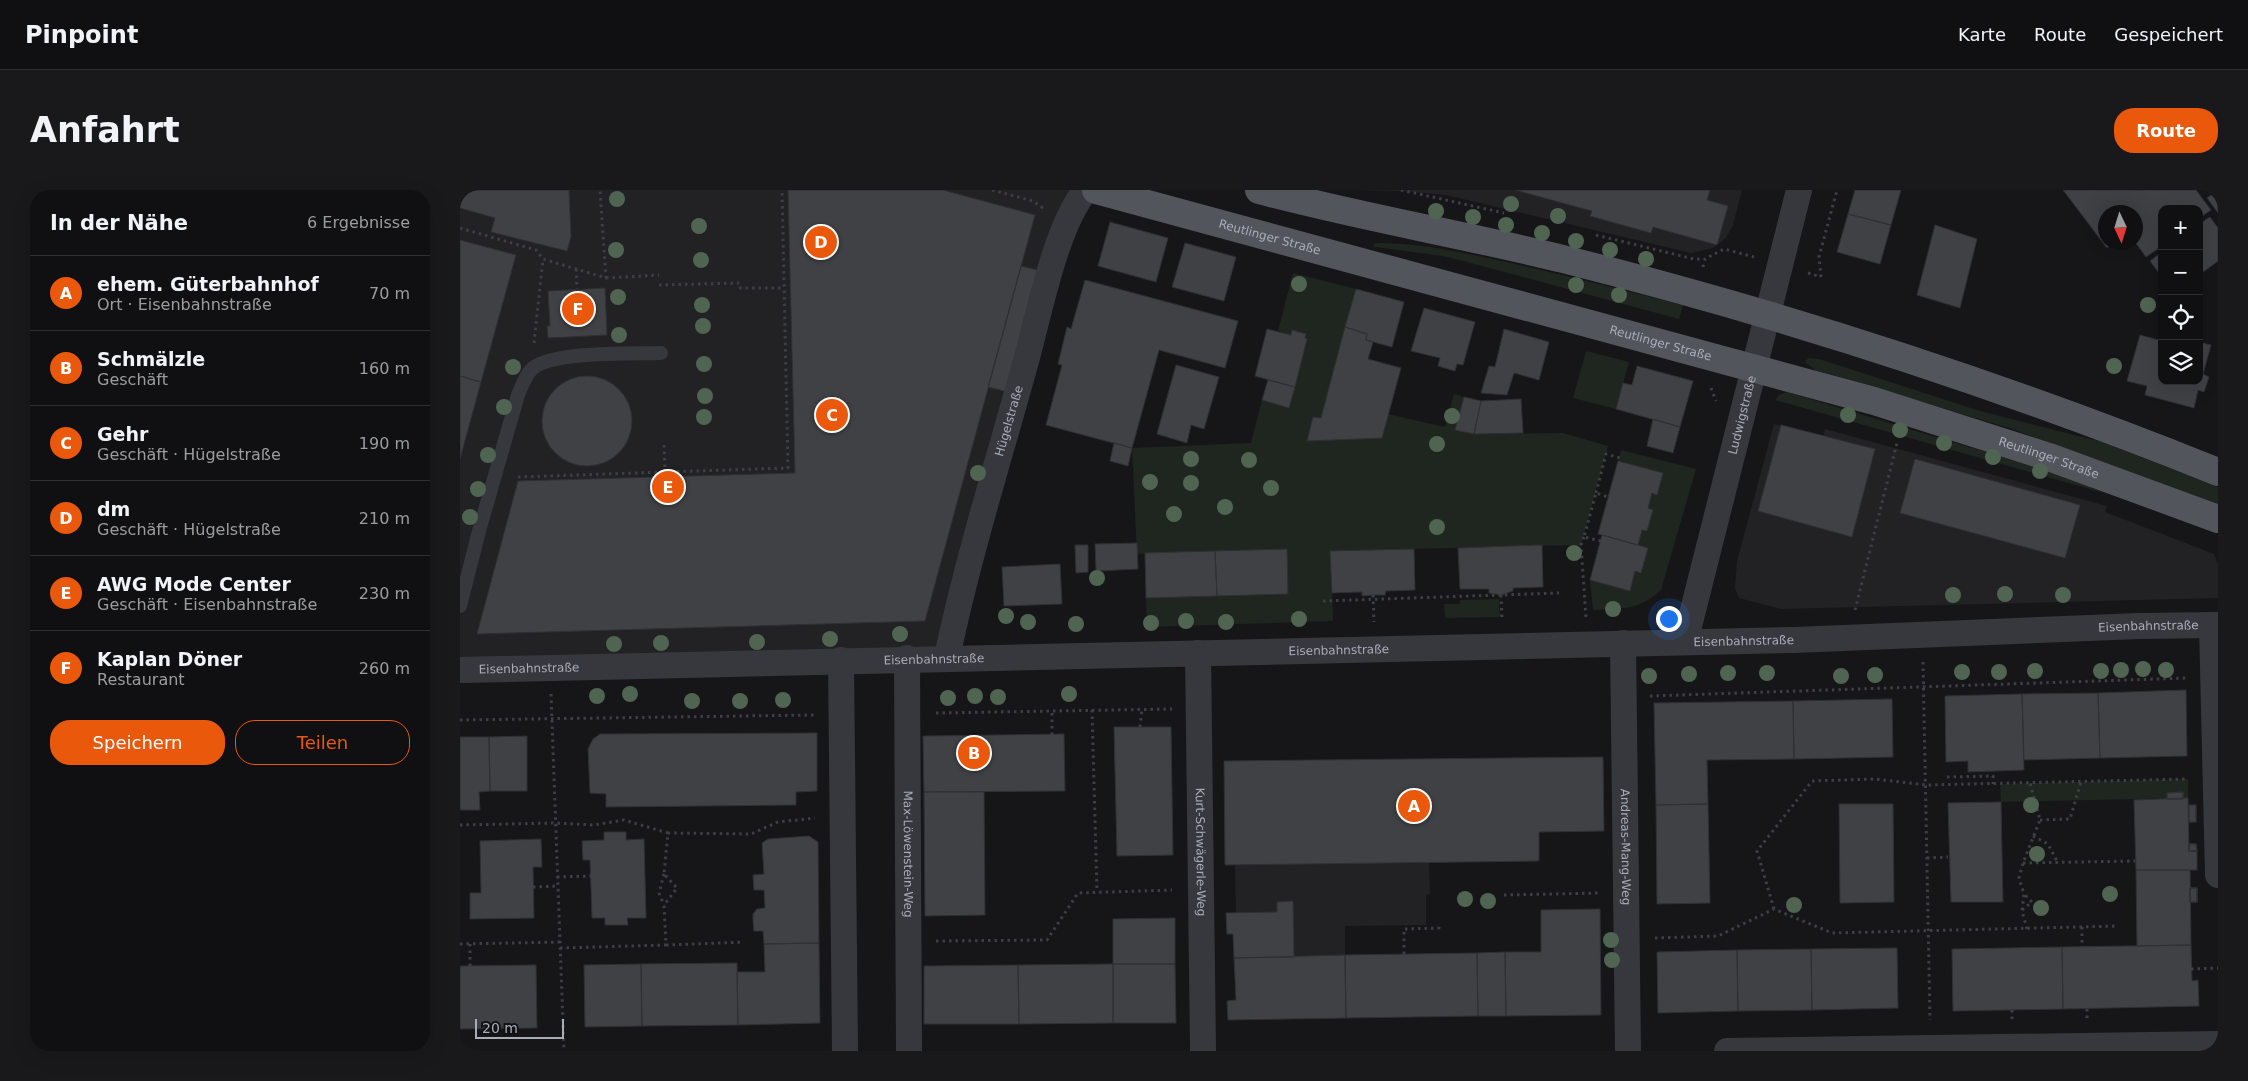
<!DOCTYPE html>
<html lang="de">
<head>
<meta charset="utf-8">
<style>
  :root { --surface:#101012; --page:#19191b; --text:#f1f3f6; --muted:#9c9d9f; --line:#303032; --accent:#ea580c }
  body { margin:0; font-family:"DejaVu Sans",sans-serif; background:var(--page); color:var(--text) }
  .controls { position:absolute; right:15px; top:15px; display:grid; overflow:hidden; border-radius:10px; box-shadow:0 5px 20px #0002 }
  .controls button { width:45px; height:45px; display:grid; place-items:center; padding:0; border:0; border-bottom:1px solid var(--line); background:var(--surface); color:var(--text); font:25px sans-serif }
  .compass { position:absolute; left:1638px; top:15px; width:45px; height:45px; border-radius:50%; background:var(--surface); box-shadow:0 5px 20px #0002; rotate:176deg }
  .scale { position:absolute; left:15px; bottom:12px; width:89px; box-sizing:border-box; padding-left:5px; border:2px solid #a8adb8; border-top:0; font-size:14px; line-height:18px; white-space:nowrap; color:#a8adb8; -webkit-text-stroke:4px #111113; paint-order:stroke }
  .you { position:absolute; left:1208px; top:428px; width:18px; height:18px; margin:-12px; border:4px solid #fff; border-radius:50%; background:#1a73e8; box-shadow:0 0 0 8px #1a73e833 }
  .badge { display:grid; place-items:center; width:32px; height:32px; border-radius:50%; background:var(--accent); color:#fff; font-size:16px; font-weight:700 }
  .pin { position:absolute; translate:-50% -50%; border:2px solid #fff; box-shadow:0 1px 5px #0006 }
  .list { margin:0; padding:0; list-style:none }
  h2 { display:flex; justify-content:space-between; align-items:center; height:65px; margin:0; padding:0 20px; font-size:21px }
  h2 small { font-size:16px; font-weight:400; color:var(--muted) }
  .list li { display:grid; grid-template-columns:32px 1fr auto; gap:15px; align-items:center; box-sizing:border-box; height:75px; padding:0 20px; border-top:1px solid var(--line) }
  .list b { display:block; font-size:19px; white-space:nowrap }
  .list p { margin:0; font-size:16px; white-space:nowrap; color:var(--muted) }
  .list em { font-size:16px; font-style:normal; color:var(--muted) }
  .actions { display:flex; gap:10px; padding:15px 20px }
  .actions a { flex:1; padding:11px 0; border:1px solid var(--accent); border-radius:20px; text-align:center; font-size:18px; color:var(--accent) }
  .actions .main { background:var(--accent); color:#fff }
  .icon { flex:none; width:28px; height:28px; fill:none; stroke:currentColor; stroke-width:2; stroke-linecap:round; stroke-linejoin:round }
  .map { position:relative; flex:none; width:1758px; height:861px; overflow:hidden; border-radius:20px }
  header { display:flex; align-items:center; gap:30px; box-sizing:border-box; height:70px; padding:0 25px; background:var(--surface); border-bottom:1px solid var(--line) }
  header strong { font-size:24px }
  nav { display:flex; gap:28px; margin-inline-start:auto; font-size:18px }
  .intro { display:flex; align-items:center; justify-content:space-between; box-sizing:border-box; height:120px; padding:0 30px }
  h1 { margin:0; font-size:35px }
  .button { padding:12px 22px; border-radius:20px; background:var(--accent); color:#fff; font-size:18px; font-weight:700 }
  main { display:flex; gap:30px; padding:0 30px }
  aside { flex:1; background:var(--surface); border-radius:20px; box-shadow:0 5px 20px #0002 }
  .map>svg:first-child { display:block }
  .built { fill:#222225 }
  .green { fill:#1e261f }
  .building { fill:#404145; stroke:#303034 }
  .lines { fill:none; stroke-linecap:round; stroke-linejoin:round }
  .path { stroke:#3d3f44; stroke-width:3; stroke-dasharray:2.5 4; stroke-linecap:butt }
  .lane { stroke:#37383d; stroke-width:14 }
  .street { stroke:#37383d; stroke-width:26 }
  .primary { stroke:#53555c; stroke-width:28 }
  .tree { fill:#506452 }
  .labels { text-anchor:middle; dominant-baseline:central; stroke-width:5; stroke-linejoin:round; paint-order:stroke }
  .street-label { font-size:12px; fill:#a8adb8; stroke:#111113 }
</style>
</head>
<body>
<header>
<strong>Pinpoint</strong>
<nav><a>Karte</a><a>Route</a><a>Gespeichert</a></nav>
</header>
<div class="intro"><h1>Anfahrt</h1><a class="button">Route</a></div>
<main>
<aside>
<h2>In der Nähe<small>6 Ergebnisse</small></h2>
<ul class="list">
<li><span class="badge">A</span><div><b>ehem. Güterbahnhof</b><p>Ort · Eisenbahnstraße</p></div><em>70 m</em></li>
<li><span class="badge">B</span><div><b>Schmälzle</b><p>Geschäft</p></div><em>160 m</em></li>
<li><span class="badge">C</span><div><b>Gehr</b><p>Geschäft · Hügelstraße</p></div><em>190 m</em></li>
<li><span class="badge">D</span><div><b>dm</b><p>Geschäft · Hügelstraße</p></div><em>210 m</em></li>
<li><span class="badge">E</span><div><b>AWG Mode Center</b><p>Geschäft · Eisenbahnstraße</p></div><em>230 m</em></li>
<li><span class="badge">F</span><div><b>Kaplan Döner</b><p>Restaurant</p></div><em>260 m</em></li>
</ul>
<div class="actions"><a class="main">Speichern</a><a>Teilen</a></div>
</aside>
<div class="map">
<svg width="1758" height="861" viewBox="0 0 1758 861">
  <rect width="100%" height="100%" fill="#161618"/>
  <path class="built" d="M0,0H626L487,467L0,480Z
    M889,0H1282L1273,35L1266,48L1253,58L1231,63L986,5L942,1Z
    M1314,234L1363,247L1365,239L1647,316L1645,322L1754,364L1758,374V408L1321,419L1279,408L1275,398L1277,371Z
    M969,672L970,704L966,705V735L885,736V765L834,767L832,712H817V722L776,723L775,675Z"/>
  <path class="green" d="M915,53C962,53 1006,63 1051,73C1109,86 1166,101 1223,115L1219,129L1007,72L983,66L916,57L913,56Z
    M833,83L896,99L861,228L853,227L847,251L928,224L985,237L994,204L1004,207L995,240L1014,244L1103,243L1148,256L1121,355L871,361L873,431L687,437L686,408L827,404L826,359L677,364L672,258L791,253L802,210L829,218L847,149L845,148L846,144L833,141L831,145L818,141Z
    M1126,161L1169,172L1156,219L1113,208Z
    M1348,168L1359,169L1520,221L1642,252L1758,297V314L1549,238L1355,180L1345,172Z
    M1327,202L1599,284L1644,303L1315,210L1319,205Z
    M1161,260L1236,279L1201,400C1178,421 1162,418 1133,420L1130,390L1170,401L1175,381L1181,382L1188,358L1178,355L1182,340L1187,341L1193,320L1188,318L1192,303L1197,304L1203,283L1158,271Z
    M1039,409L1040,427L985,428L984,414H1000V410Z
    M1728,589V608L1541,612L1540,594Z"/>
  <path class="building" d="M0,0H109L111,47L107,61L31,42L35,28L0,18Z
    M328,0H483L575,25L465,431L17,444L58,291L335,283Z
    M1055,0H1250L1247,10L1268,16L1257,55L1193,37L1191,43L1130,26L1132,21Z
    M1395,0H1441L1431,35L1388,24Z
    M1603,0H1736L1751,20L1739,28V19H1702V56L1686,67L1675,52L1676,22H1646V52H1654L1647,58Z
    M1758,0V23L1747,8Z
    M1388,24L1431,35L1420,74L1377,62Z
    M1750,27L1758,38V71L1739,85V34Z
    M650,32L708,48L696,92L638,76Z
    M1475,35L1517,49L1500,118L1457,105Z
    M0,50L56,65L21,192L0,186Z
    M725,53L776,67L764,111L712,97Z
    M1702,62V87L1690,71Z
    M561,76L581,81L548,202L528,197Z
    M625,90L778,131L765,178L699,160L672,258L586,235L602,175L598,174L607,137L611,139Z
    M145,98L147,145L88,148L87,136H90L88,101Z
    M896,99L944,112L932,157L906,150L907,144L885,137Z
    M964,118L1015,132L1003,175L997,174L995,181L978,176L980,168L951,161Z
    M885,137L907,144L906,150L913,152L908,169L941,178L922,248L847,251L853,227L861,228Z
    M807,139L831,145L832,140L846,144L845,148L847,149L835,197L795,186Z
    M1044,139L1089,152L1079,190L1054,183L1047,205L1021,203L1029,176L1035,177Z
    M1680,145L1702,151V191H1739V152L1751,155L1743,184L1749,187L1744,202L1738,200L1734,218L1685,205L1687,196L1667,191Z
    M716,175L759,187L744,239L731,235L727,253L697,244Z
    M1177,176L1233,191L1220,237L1156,219L1163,193L1172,195Z
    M82 231a45 45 0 1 1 90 0a45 45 0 1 1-90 0Z
    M0,186L21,192L0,269Z
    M808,190L835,197L829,218L802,210Z
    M1004,207L1021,211L1014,244L995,240Z
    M1061,209L1063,243L1014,244L1021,211Z
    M1193,229L1220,237L1213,263L1187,256Z
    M1321,235L1415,259L1392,347L1298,321Z
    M654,253L672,258L668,276L650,271Z
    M1455,269L1620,315L1605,368L1440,323Z
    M1158,271L1203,283L1197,305L1192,303L1188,318L1193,320L1187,341L1182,340L1178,355L1138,344Z
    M1142,345L1188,358L1181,383L1175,381L1170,401L1130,390Z
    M677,353L678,379L636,381L635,354Z
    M615,355H628V382L616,383Z
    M1082,355L1083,397L1053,398V401L1041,405L1029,403V399H1000L998,358Z
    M827,359L828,404L757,406L755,361Z
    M954,359L955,400L926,401L925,405H913L902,406V402L872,403L870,361Z
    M755,361L757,406L686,408L685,363Z
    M600,374L602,414L544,416L542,377Z
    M1726,500L1727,566L1640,568L1638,503Z
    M1638,503L1640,568L1564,570L1562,504Z
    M1562,504L1564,580L1508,582V571L1486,572L1485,506Z
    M1432,509L1433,567L1334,569L1333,511Z
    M1333,511L1334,569L1247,570L1248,614L1196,615L1194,513Z
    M654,537H711L713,665L657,666Z
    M357,543V601L336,602V615L146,617V604L130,603L128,559L133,549L140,544Z
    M604,544L605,601L464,602L463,546Z
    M67,546V601H30L29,547Z
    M0,547H29L30,601L19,602L20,620H0Z
    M1143,567L1144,641L1079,642V671L765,675L764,571Z
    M464,602H524L525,725L465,726Z
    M1723,602V609H1707V603Z
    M1723,602V609H1707V603Z
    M1728,608L1729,661H1737V680H1676L1674,610Z
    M1541,612L1543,712H1491L1488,613Z
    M1248,614L1250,713L1197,714L1196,615Z
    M1379,614H1433L1434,712L1380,713Z
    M1729,615H1736V632H1729Z
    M1729,615H1736V632H1729Z
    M144,642H166V650L184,649L186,728H167L168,735H145V728H132L130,670H123L122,651L144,650Z
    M349,646L358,652L359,753L304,754L303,741H294L293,730V724L297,719L305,718L304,700H294L293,685L304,684L302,653L308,649Z
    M81,649L82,677H73L74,728L10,729V703H21L20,651Z
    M1729,654H1736L1737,661H1729Z
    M1729,654H1736L1737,661H1729Z
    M1729,654H1736L1737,661H1729Z
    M1676,680H1730L1731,755L1677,756Z
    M1730,698H1737V712H1730Z
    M1730,698H1737V712H1730Z
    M1730,698H1737V712H1730Z
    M833,711L834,767L774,768L773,744H767L766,723L817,722V712Z
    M1140,719L1141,825L1046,826L1045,762H1081V720Z
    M715,728V774H653V729Z
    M359,753L360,833L278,835L277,782H305L304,754Z
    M1731,755L1732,791L1738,790L1739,816L1603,819L1602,757Z
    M1602,757L1603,819L1493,821L1492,759Z
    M1437,758L1438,818L1352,820L1351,759Z
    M1351,759L1352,820L1278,821L1277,760Z
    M1277,760L1278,821L1198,823L1197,762Z
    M1045,762L1046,826H1018L1017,763Z
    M1017,763L1018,826L886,828L885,765Z
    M885,765L886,828L768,830L767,811L776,810L774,768Z
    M277,773L278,835L182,836L181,774Z
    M181,774L182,836L125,837L124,775Z
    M653,774V833L559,834L558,775Z
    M653,774H715L716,833H653Z
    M76,775L77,838L0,839V776Z
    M558,775L559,834H464V776Z"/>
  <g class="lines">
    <path class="path" d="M532,0L573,11L583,18
      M941,0L1044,23
      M0,38L76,60L83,69L146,88L140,0
      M1136,45L1234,69H1245
      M1243,77L1245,69L1264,59L1294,67
      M116,79L117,99
      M1348,83L1361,87
      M1361,87L1359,67L1377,0
      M146,88L199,85
      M199,95L279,93
      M279,98H323
      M74,153L83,69
      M1251,198L1256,211
      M204,255L205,282L328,278L322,0
      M58,287L205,282
      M1136,303L1146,264L1160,268
      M1124,347L1121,355L1126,428
      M1141,351L1124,347L1136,303L1148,307
      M913,405L914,432
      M1041,405L1042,429
      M863,411L1099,403
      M1395,420L1437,253
      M1463,472L1470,830
      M91,504L104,861
      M1190,506L1726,488
      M632,520L637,702
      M476,523L712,519
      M0,530L354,525
      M680,537L682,519
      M592,545V521
      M1487,587L1533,586V594
      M1580,630L1610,629L1621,592
      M0,635L95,633L134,635L164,630L208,643
      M1573,646L1588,654L1598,673
      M1467,668L1488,667
      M1563,673L1675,671
      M204,684L199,703L204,715
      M97,687L131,686
      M73,697L98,696
      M1044,705L1139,703
      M1314,719L1297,661L1352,591L1415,589L1466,595L1727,589
      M1562,720L1572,712L1564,704
      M1622,737V757
      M1567,739L1562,721L1564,704L1559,688L1563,673L1580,630L1570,593
      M1195,748L1258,746L1314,719L1372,743L1658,736
      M476,751L587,750L618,703L712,700
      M0,754L100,752
      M10,754V776
      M206,755L284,752
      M100,758L206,755L204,715L217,698L204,684L208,643L291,644L318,632L355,628
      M944,764V739L979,738V735
      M1731,779L1758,778
      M1552,820V829
      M1627,828V819"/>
    <path class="lane" d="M0,416L19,341L58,205C62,196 65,185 73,178C94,161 173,164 201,163"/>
    <g class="street">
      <path d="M1752,435L1758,685"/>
      <path id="s1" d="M1225,452L1339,0"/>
      <path id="s2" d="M1163,453L1168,861"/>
      <path id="s3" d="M738,463L743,861"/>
      <path id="s4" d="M487,467C508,367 539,269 566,171C579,124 596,35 626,0"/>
      <path id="s5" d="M447,468L449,861"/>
      <path d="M381,470L385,861"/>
      <path id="s6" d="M0,480L1334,450L1679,436L1758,435"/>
      <path d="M1267,861L1758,854"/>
    </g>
    <g class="primary">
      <path id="s7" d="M636,0L1414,211L1589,267L1758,329"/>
      <path d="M799,0C899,27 1002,44 1103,69C1326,125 1544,196 1758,282"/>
    </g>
  </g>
  <g class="tree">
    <circle cx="157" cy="9" r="8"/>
    <circle cx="1051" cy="14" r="8"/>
    <circle cx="976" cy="21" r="8"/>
    <circle cx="1098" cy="26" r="8"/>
    <circle cx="1013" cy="27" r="8"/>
    <circle cx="1046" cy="35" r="8"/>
    <circle cx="239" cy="36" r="8"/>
    <circle cx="1082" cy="43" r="8"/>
    <circle cx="1116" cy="51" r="8"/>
    <circle cx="156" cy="60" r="8"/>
    <circle cx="1150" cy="60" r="8"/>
    <circle cx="1186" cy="69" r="8"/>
    <circle cx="241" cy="70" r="8"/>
    <circle cx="839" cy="94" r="8"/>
    <circle cx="1116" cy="95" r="8"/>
    <circle cx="1159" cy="105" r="8"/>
    <circle cx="158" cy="107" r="8"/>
    <circle cx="242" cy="115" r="8"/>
    <circle cx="1688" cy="115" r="8"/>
    <circle cx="243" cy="136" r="8"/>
    <circle cx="159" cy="145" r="8"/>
    <circle cx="244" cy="174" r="8"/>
    <circle cx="1654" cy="176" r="8"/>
    <circle cx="53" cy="177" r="8"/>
    <circle cx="245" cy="206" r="8"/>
    <circle cx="44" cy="217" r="8"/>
    <circle cx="1388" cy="225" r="8"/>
    <circle cx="992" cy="226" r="8"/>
    <circle cx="244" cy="227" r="8"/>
    <circle cx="1440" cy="240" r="8"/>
    <circle cx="1484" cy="253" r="8"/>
    <circle cx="977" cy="254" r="8"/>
    <circle cx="28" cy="265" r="8"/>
    <circle cx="1533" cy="267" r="8"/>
    <circle cx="731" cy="269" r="8"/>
    <circle cx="789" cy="270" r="8"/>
    <circle cx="1580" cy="281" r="8"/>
    <circle cx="518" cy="283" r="8"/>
    <circle cx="690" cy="292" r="8"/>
    <circle cx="731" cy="293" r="8"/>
    <circle cx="811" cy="298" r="8"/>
    <circle cx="18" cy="299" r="8"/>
    <circle cx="765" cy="317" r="8"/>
    <circle cx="714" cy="324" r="8"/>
    <circle cx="10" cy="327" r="8"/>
    <circle cx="977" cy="337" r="8"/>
    <circle cx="1114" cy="363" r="8"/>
    <circle cx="637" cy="388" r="8"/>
    <circle cx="1545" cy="404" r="8"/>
    <circle cx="1493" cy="405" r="8"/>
    <circle cx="1603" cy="405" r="8"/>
    <circle cx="1153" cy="419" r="8"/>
    <circle cx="546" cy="426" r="8"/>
    <circle cx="839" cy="429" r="8"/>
    <circle cx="726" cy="431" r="8"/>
    <circle cx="568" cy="432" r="8"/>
    <circle cx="766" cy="432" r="8"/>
    <circle cx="691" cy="433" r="8"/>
    <circle cx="616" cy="434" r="8"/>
    <circle cx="440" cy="444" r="8"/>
    <circle cx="370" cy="449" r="8"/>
    <circle cx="297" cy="452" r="8"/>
    <circle cx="201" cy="453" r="8"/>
    <circle cx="154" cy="454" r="8"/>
    <circle cx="1683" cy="479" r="8"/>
    <circle cx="1661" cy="480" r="8"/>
    <circle cx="1706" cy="480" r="8"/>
    <circle cx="1575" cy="481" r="8"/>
    <circle cx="1641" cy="481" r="8"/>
    <circle cx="1502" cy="482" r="8"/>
    <circle cx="1539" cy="482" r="8"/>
    <circle cx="1268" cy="483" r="8"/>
    <circle cx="1307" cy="483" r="8"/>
    <circle cx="1229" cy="484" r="8"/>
    <circle cx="1415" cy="485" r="8"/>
    <circle cx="1189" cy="486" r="8"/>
    <circle cx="1381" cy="486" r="8"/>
    <circle cx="170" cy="504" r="8"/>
    <circle cx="609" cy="504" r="8"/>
    <circle cx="137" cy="506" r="8"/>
    <circle cx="515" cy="506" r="8"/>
    <circle cx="538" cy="507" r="8"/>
    <circle cx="488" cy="508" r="8"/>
    <circle cx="323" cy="510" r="8"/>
    <circle cx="232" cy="511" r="8"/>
    <circle cx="280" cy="511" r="8"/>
    <circle cx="1571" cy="615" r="8"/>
    <circle cx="1577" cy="664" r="8"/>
    <circle cx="1650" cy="704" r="8"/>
    <circle cx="1005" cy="709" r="8"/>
    <circle cx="1028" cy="711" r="8"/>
    <circle cx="1334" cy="715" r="8"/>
    <circle cx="1581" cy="718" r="8"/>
    <circle cx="1151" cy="750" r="8"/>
    <circle cx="1152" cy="770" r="8"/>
  </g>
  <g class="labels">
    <g class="street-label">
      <text stroke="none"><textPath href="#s7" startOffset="180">Reutlinger Straße</textPath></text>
      <text stroke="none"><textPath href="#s7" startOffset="585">Reutlinger Straße</textPath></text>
      <text stroke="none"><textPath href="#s1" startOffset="234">Ludwigstraße</textPath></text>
      <text stroke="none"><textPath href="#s4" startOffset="244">Hügelstraße</textPath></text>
      <text stroke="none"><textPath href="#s7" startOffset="990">Reutlinger Straße</textPath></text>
      <text stroke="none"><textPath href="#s6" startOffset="1689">Eisenbahnstraße</textPath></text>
      <text stroke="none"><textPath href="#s6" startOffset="1284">Eisenbahnstraße</textPath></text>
      <text stroke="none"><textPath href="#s6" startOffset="879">Eisenbahnstraße</textPath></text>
      <text stroke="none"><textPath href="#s6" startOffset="474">Eisenbahnstraße</textPath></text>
      <text stroke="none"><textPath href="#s6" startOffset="69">Eisenbahnstraße</textPath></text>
      <text stroke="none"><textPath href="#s2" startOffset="204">Andreas-Mang-Weg</textPath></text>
      <text stroke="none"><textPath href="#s3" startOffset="199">Kurt-Schwägerle-Weg</textPath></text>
      <text stroke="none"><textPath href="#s5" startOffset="196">Max-Löwenstein-Weg</textPath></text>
    </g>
  </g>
</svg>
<div class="controls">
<button>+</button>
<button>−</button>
<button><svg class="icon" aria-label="locate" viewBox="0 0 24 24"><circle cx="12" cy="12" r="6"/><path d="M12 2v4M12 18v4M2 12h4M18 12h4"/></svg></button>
<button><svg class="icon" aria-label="layers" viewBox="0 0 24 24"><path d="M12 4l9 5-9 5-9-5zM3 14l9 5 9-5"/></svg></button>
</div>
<svg class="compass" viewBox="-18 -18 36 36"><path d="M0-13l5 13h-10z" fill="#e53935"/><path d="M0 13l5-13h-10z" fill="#9c9d9f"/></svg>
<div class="scale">20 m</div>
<div class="you"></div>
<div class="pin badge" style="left:954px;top:616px">A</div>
<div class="pin badge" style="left:514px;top:563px">B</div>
<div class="pin badge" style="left:372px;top:225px">C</div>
<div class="pin badge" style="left:361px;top:52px">D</div>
<div class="pin badge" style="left:208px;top:297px">E</div>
<div class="pin badge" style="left:118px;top:119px">F</div>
</div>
</main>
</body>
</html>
